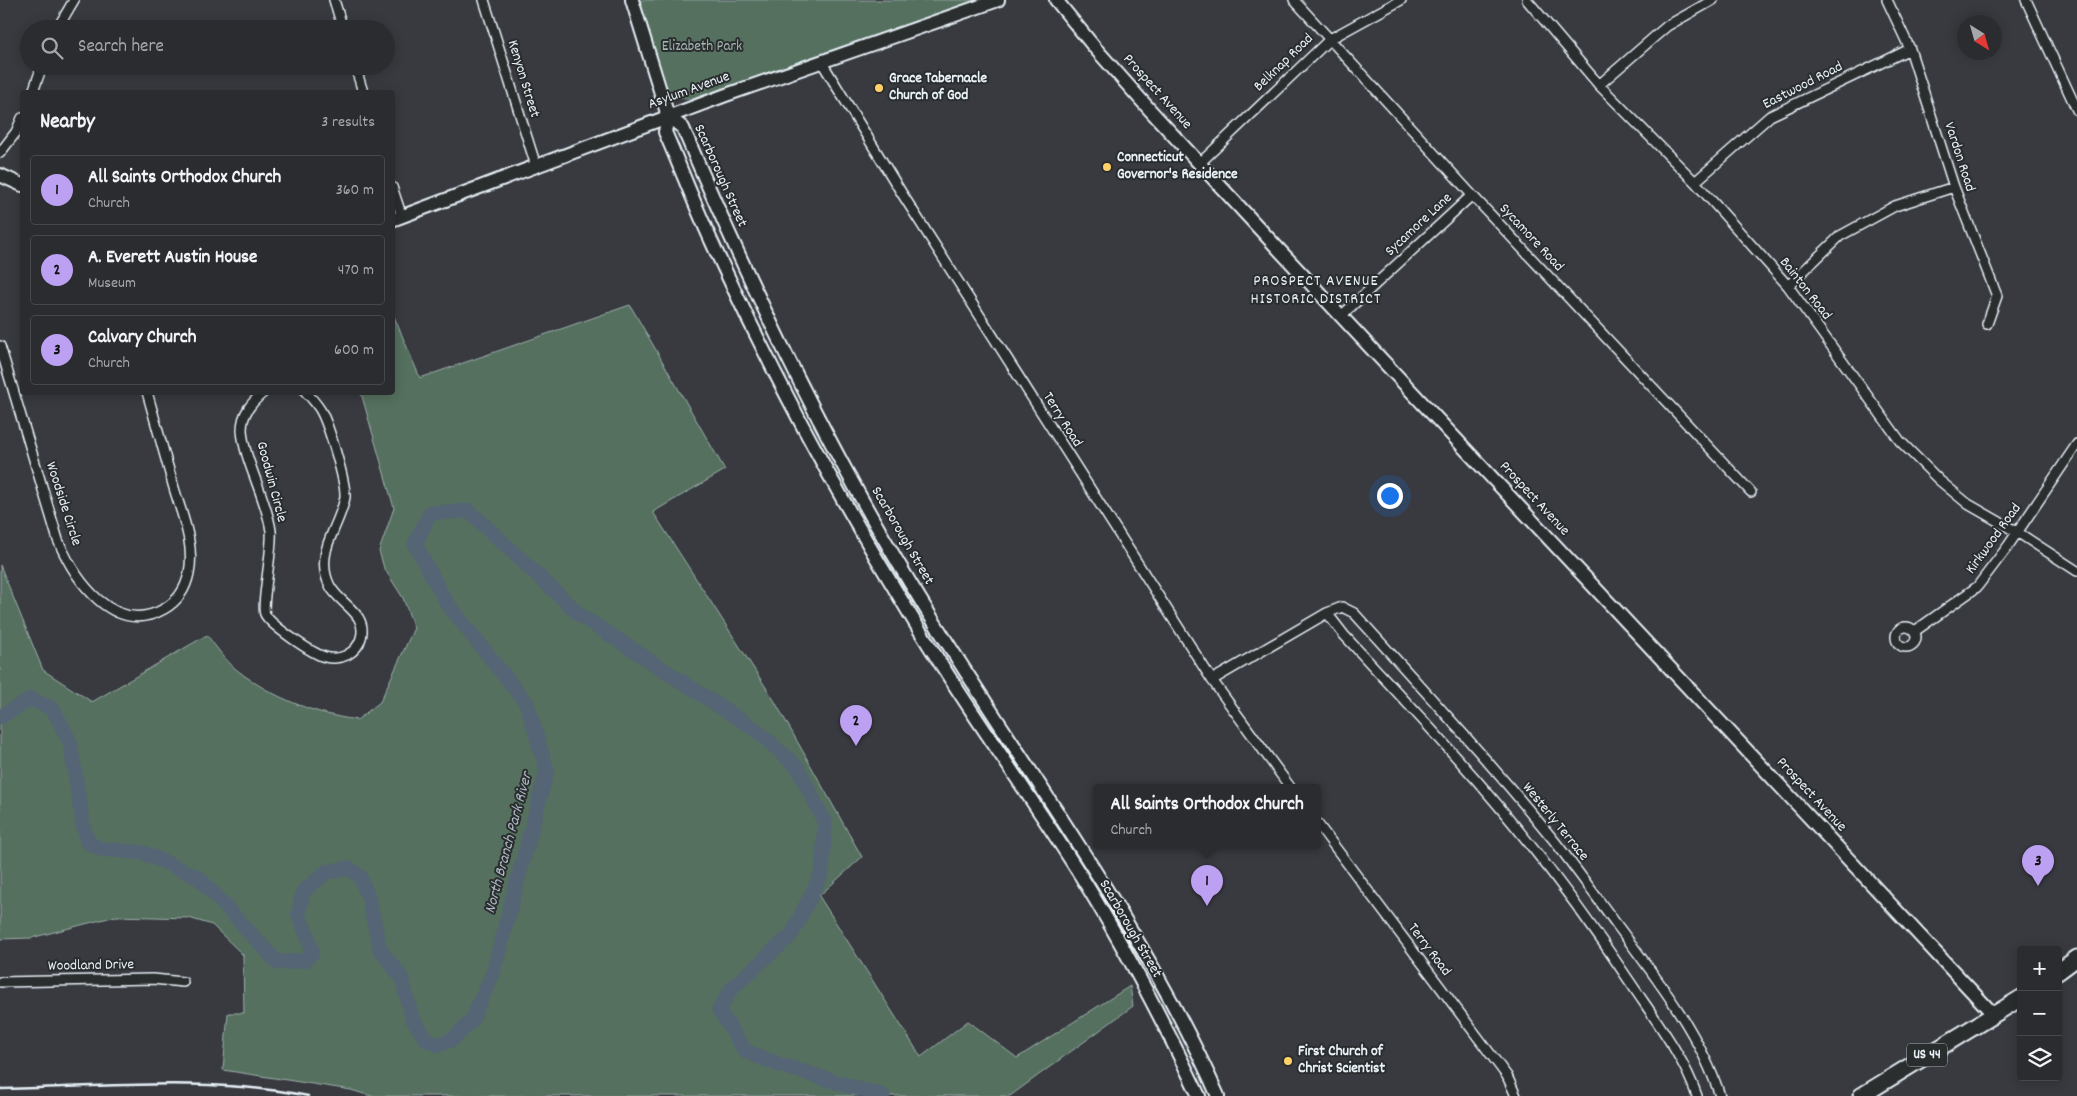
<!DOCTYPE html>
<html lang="en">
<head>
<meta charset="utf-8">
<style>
  :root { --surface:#2a2c30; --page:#36383c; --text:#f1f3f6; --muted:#a5a7ab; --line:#46484c; --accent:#bca0f2 }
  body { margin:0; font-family:Dekko,sans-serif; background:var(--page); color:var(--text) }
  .controls { position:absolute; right:15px; bottom:15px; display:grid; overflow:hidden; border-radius:5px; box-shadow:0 2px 12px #0003 }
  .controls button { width:45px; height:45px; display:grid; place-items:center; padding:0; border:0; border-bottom:1px solid var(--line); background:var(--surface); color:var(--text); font:25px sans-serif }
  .compass { position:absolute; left:1957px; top:15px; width:45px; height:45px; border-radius:50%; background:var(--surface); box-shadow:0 2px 12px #0003; rotate:143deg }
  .you { position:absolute; left:1389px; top:495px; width:18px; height:18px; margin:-12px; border:4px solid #fff; border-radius:50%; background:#1a73e8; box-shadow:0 0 0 8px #1a73e833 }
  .badge { display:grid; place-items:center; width:32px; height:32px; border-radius:50%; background:var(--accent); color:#111; font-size:16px; font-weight:700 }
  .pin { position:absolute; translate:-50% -41px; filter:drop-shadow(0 1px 2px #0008) }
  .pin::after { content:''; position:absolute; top:26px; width:18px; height:15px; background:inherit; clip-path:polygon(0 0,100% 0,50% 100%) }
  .popup { position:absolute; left:1093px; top:784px; width:228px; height:65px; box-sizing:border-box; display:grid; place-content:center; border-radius:5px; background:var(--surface); filter:drop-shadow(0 1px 4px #0005); font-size:16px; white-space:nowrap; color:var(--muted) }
  .popup b { font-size:19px; color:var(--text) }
  .popup::after { content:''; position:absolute; left:50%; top:100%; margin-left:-10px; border:10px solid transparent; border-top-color:var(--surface) }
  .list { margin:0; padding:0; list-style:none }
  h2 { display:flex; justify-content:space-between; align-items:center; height:65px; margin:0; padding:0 20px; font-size:21px }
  h2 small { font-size:16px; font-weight:400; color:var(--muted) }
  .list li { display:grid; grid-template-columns:32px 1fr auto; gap:15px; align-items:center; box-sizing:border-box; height:70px; margin:0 10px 10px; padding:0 10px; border:1px solid var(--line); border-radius:5px }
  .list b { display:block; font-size:19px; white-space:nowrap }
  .list p { margin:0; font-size:16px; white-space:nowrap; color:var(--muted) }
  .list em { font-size:16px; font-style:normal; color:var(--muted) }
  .icon { flex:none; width:28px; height:28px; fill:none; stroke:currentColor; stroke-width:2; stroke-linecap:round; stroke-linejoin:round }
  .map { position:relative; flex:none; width:2077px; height:1096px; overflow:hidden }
  .search { position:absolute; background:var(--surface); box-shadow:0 2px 12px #0003; left:20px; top:20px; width:375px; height:55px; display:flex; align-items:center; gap:12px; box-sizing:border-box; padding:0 18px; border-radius:28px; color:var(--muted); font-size:19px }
  .panel { position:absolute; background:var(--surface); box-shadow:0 2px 12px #0003; left:20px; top:90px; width:375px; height:305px; border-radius:5px }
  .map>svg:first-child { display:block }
  .green { fill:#546f5e; stroke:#9eb0ab }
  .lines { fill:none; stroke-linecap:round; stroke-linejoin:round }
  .river { stroke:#546575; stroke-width:15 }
  .minor-casing { stroke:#e8f1f8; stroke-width:12 }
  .secondary-casing { stroke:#e8f1f8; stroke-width:16 }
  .trunk-casing { stroke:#e8f1f8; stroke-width:19 }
  .minor { stroke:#2a2d2e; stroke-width:9 }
  .secondary { stroke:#2a2d2e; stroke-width:12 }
  .trunk { stroke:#2a2d2e; stroke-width:15 }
  .rail { stroke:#e8f1f8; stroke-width:2.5 }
  .poi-dot { fill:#ffd166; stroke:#2a2d2e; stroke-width:2 }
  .labels { text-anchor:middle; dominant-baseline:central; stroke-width:4; stroke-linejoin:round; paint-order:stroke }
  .shield { fill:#2a2d2e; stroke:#afb6bb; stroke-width:1 }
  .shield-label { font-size:14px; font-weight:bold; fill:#e8f1f8 }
  .park-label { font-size:15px; fill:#a5b6b3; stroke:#2a2d2e }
  .street-label { font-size:15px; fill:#e8f1f8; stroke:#2a2d2e }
  .poi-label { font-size:15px; font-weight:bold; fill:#e8f1f8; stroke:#2a2d2e; text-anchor:start }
  .neighbourhood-label { font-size:16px; letter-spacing:1px; fill:#e8f1f8; stroke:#2a2d2e }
  .water-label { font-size:16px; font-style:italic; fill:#adb9c4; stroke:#2a2d2e }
</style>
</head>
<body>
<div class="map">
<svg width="2077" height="1096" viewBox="0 0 2077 1096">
  <rect width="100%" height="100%" fill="#383a40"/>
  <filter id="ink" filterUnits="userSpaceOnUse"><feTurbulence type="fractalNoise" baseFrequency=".02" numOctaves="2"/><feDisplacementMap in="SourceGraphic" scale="10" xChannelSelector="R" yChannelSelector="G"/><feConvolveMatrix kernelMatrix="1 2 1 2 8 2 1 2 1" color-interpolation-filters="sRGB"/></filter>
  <g filter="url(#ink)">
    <path class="green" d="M640,0H975L692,99C679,100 671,96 665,84Z
      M630,305L725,470L653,512L774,700L862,857L819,896L921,1057L968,1021L1017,1058L1130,986L1133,1006L1010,1096H371L351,1090L223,1070L228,1013H244L243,955L212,925L189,918L116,916L31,938L0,939V565L43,670L92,702L207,635C216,647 226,661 237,670C271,697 314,714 357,720L380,702L414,628L403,598L384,568L379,551L394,508L361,393L392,392L393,314L420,378Z"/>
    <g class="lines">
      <path class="river" d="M0,717L31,699L53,709L70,742L83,824L87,842L101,849L144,853L199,878L278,963L305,960L312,953L307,934L298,914L303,892L326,872L349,868L360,877L369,899L380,949L402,978L412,1018L426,1039L438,1045L453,1039L471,1021L492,976L547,771L527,704L446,602L415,544L430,513L469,511L581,616L756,730L798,768L825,823L822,873L792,934L731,989L719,1010L745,1051L780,1065L883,1096"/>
      <defs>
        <path id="minor" d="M334,0L343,29
          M484,0L536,166
          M1294,0L1472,195L1751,492
          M1527,0L1599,85L1695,182L1788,286L1900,441L1939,480L1968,504L2017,532L2077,571
          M1887,0L1910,49L1954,187L1997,296L1987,324
          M2026,0L2077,110
          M57,29L74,0
          M821,61L901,192L1212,680L1290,787
          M355,66L363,92
          M1599,85L1667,26L1713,0
          M33,92L42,66
          M0,153L16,132L22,118
          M1200,163L1330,39L1401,0
          M1695,182L1770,116L1910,49
          M392,187L402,217
          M1788,286L1840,236L1895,206L1954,187
          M1341,316L1472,195
          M0,346L58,540C75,580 114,637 164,609C178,601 186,588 189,573C195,544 182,515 174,488C165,456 156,424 147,392
          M264,392C252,402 242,413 242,430C244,461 267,499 271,531C273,549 261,605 265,614C270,625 313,654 325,657C332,659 341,658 347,655C354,651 359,646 361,638C368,613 340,605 330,586C321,569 324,552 331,536C336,523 343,510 345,497C346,482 329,427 322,413C318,405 312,399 306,392
          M1327,613L1344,635C1382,676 1420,716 1457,758C1520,828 1578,904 1630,982C1654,1018 1683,1055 1697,1096
          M1896 637a10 10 0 1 1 20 0a10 10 0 1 1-20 0Z
          M1915,631L1977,587L2008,546L2077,444
          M1212,680L1327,613L1342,607L1354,613C1423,689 1492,764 1556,843C1577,870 1597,898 1617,925C1655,976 1701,1035 1720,1096
          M1317,823L1507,1076L1516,1096
          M0,982L153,979L183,982"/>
        <path id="secondary" d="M632,0L668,116L665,132C682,171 697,211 715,249C773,375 839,498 911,616C964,705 1026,788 1081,876C1125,947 1163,1021 1199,1096
          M1056,0L1095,48L1150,110L1270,240L1994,1015
          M668,116L683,128C753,293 831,456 926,609C1026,771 1140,921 1218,1096
          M0,175L22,185
          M392,220L726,95L998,0"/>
        <path id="trunk" d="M2058,972L2077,958
          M1861,1096L2021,998"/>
      </defs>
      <use href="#minor" class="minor-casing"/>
      <use href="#secondary" class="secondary-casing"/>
      <use href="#trunk" class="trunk-casing"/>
      <use href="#minor" class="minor"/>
      <use href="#secondary" class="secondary"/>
      <use href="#trunk" class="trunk"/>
      <path class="rail" d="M0,1089C102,1087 208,1076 308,1096"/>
    </g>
  </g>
  <g class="poi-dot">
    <circle cx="879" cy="88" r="5"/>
    <circle cx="1107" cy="167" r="5"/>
    <circle cx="1288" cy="1061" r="5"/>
  </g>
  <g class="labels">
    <rect class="shield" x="1907" y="1043.5" width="40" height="23" rx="4"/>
    <g class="shield-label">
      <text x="1927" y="1055">US 44</text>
    </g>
    <g class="park-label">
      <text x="702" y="47">Elizabeth Park</text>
    </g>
    <g class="street-label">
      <text transform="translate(1284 63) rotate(-44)">Belknap Road</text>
      <text transform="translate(523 79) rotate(73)">Kenyon Street</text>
      <text transform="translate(1803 86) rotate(-27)">Eastwood Road</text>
      <text transform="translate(689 91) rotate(-20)">Asylum Avenue</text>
      <text transform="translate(1157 92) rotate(48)">Prospect Avenue</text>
      <text transform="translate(1959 157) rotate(72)">Vardon Road</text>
      <text transform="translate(720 176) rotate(66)">Scarborough Street</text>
      <text transform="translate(1419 225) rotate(-43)">Sycamore Lane</text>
      <text transform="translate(1531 238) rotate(47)">Sycamore Road</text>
      <text transform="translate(1805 289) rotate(52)">Bainton Road</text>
      <text transform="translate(1062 420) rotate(58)">Terry Road</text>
      <text transform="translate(271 482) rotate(75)">Goodwin Circle</text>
      <text transform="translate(1534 499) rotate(47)">Prospect Avenue</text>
      <text transform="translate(63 504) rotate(72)">Woodside Circle</text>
      <text transform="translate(902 536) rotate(60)">Scarborough Street</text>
      <text transform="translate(1994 539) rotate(-54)">Kirkwood Road</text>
      <text transform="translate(1811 795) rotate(47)">Prospect Avenue</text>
      <text transform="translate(1555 822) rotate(51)">Westerly Terrace</text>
      <text transform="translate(1130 929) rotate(60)">Scarborough Street</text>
      <text transform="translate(1429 950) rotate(53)">Terry Road</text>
      <text transform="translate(91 966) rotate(-1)">Woodland Drive</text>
    </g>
    <g class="poi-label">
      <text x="889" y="79">Grace Tabernacle<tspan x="889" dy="17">Church of God</tspan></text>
      <text x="1117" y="158">Connecticut<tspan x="1117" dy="17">Governor's Residence</tspan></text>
      <text x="1298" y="1052">First Church of<tspan x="1298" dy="17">Christ Scientist</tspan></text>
    </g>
    <g class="neighbourhood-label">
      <text x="1316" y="281">PROSPECT AVENUE<tspan x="1316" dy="18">HISTORIC DISTRICT</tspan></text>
    </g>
    <g class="water-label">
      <text transform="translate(509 843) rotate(-75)">North Branch Park River</text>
    </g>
  </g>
</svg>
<div class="controls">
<button>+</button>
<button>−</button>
<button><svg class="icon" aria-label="layers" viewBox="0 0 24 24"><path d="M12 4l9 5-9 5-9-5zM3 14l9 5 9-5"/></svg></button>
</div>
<svg class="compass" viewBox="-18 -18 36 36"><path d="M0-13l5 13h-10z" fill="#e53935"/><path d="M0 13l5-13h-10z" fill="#a5a7ab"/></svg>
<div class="you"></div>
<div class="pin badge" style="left:1207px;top:906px">1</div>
<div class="popup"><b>All Saints Orthodox Church</b>Church</div>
<div class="pin badge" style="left:856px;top:746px">2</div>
<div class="pin badge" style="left:2038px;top:886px">3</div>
<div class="search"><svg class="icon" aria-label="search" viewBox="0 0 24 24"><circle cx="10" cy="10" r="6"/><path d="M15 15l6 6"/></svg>Search here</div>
<section class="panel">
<h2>Nearby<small>3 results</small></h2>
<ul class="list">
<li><span class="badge">1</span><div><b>All Saints Orthodox Church</b><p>Church</p></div><em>360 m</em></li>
<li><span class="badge">2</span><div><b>A. Everett Austin House</b><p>Museum</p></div><em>470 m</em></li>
<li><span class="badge">3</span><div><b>Calvary Church</b><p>Church</p></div><em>600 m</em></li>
</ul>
</section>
</div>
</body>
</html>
